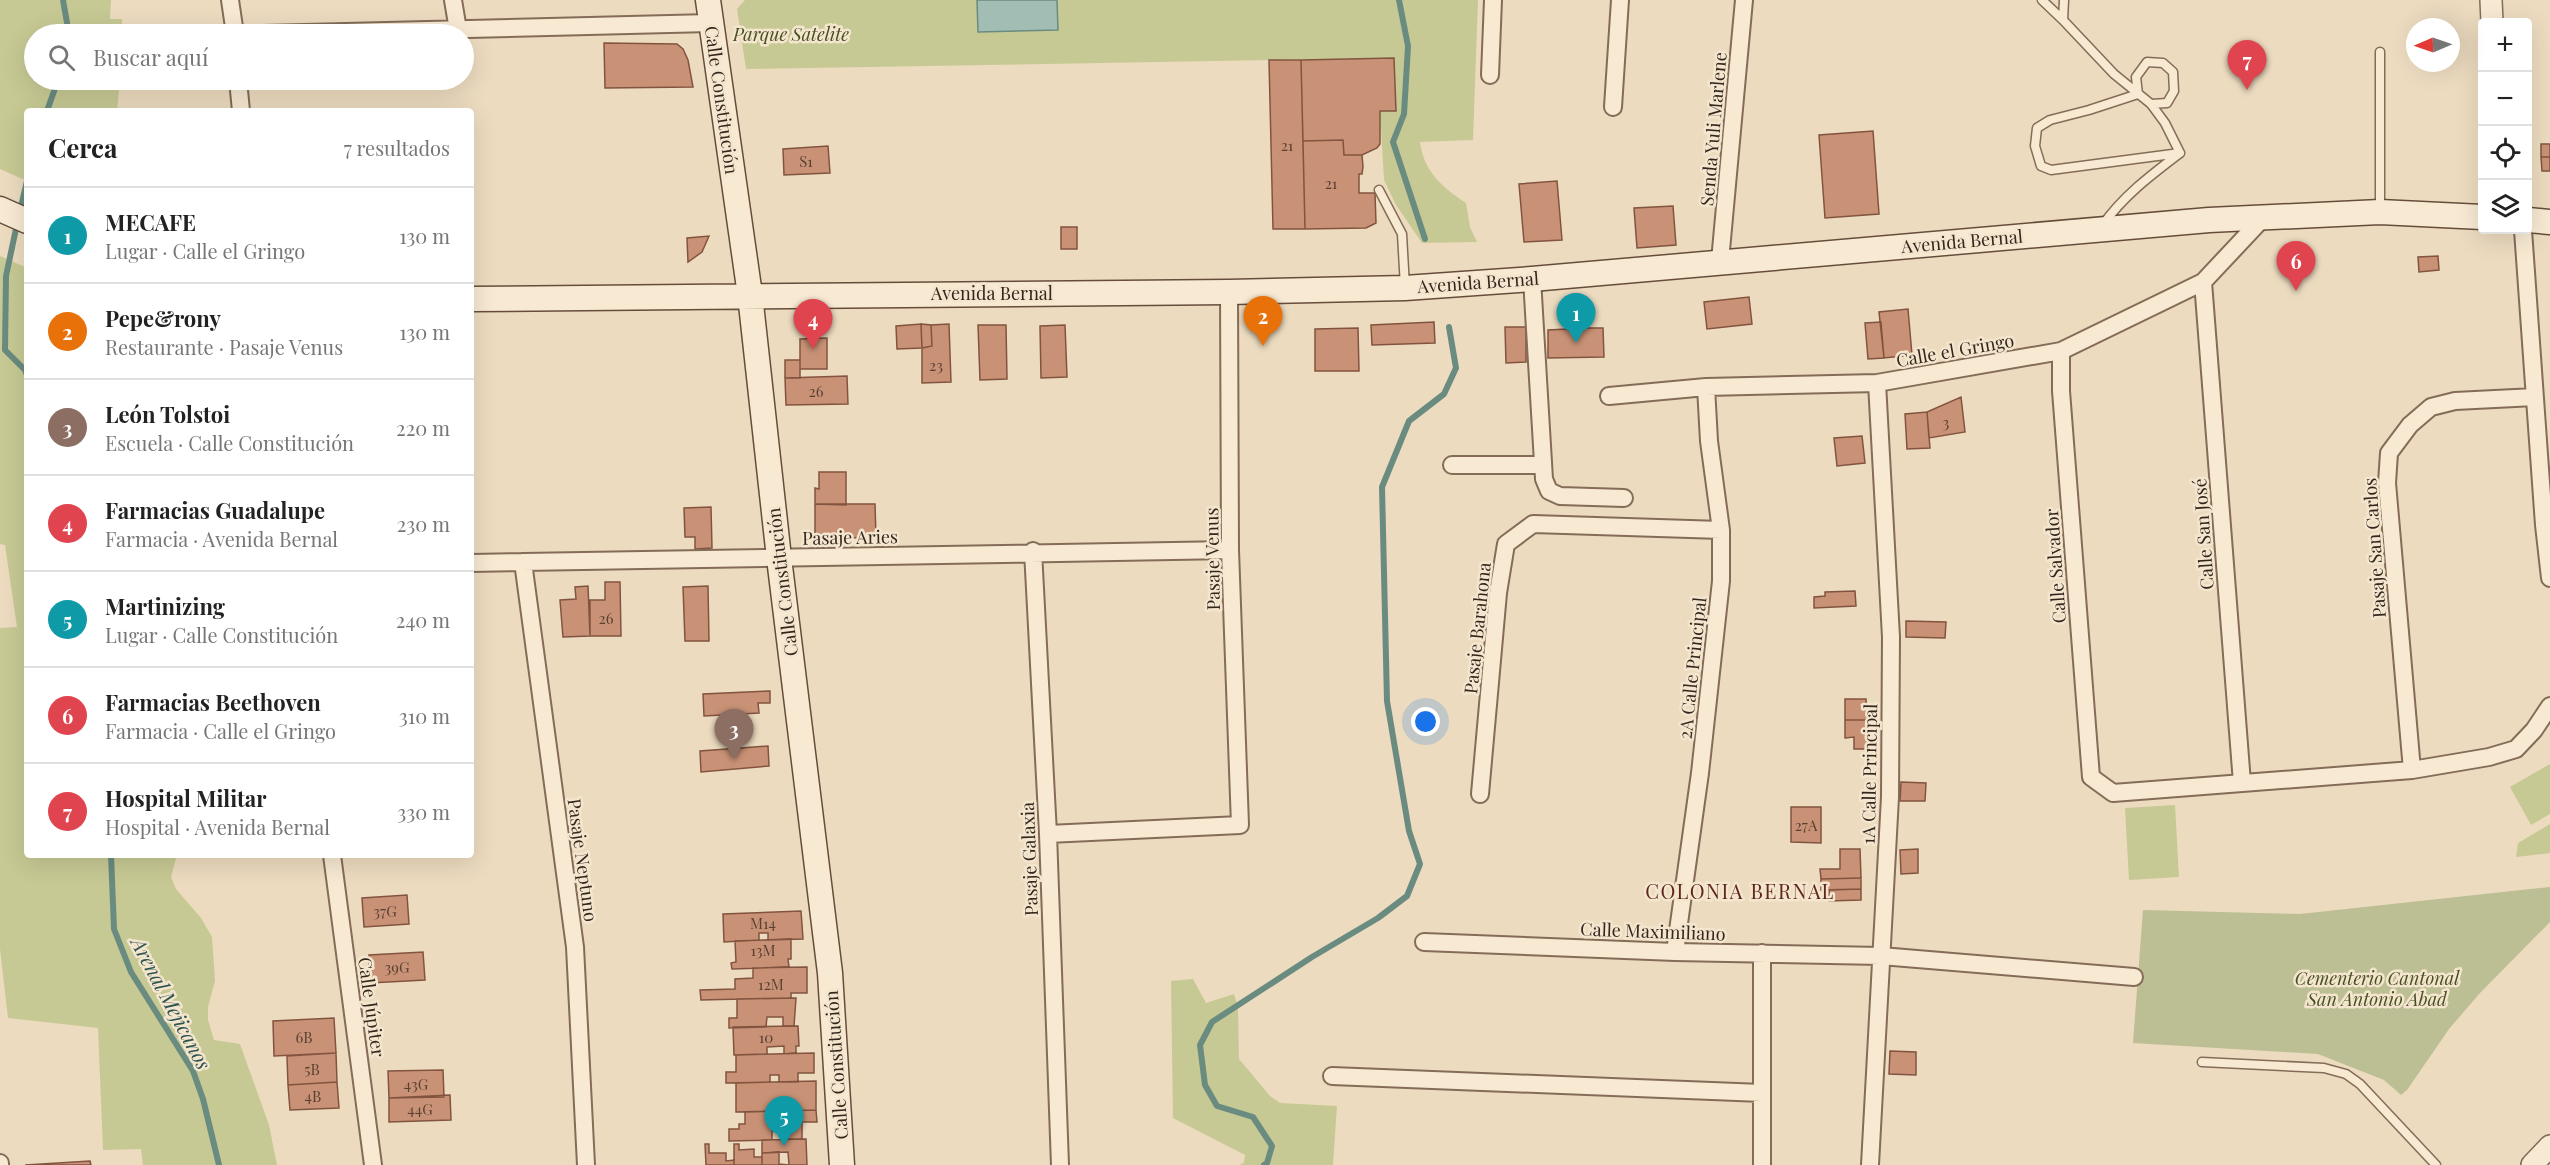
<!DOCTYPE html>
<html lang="es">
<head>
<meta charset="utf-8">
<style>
  :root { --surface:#fff; --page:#f2f2f2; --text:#222; --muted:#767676; --line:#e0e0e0; --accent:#ea580c }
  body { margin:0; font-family:"Playfair Display",serif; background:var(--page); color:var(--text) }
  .controls { position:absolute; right:18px; top:18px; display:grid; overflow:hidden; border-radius:6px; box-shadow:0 6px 24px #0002 }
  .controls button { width:54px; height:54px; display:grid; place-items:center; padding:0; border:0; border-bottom:2px solid var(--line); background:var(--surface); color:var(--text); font:30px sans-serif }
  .compass { position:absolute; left:2406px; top:18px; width:54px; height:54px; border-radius:50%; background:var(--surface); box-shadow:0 6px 24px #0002; rotate:268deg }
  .you { position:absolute; left:1426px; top:722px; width:21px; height:21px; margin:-15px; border:4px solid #fff; border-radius:50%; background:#1a73e8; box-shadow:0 0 0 9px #1a73e833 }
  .badge { display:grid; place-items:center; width:39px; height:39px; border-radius:50%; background:var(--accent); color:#fff; font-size:20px; font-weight:700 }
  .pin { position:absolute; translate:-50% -50px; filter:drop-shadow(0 2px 3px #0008) }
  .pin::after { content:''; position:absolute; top:32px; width:21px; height:18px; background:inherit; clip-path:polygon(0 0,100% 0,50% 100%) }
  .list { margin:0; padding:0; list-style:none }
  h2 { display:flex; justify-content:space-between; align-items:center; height:78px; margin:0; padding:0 24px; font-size:26px }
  h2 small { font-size:20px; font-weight:400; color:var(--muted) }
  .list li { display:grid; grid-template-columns:39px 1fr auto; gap:18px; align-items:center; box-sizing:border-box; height:96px; padding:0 24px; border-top:2px solid var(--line) }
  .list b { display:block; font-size:22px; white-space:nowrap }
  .list p { margin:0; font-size:20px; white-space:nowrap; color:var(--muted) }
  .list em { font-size:20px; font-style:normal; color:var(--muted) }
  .icon { flex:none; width:33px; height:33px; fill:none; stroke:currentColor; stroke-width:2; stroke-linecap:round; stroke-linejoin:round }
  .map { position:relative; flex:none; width:2550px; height:1165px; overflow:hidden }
  .search { position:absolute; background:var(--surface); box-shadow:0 6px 24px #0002; left:24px; top:24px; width:450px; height:66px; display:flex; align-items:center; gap:15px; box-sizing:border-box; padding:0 21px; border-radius:33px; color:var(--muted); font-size:22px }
  .panel { position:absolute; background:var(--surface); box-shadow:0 6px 24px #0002; left:24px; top:108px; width:450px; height:750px; border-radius:6px }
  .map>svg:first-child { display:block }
  .green { fill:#c7c994 }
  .cemetery { fill:#bcbe93 }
  .water { fill:#a2beb4; stroke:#6a8b80; stroke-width:1.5 }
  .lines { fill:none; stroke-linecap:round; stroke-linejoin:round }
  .stream { stroke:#6a8b80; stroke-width:6 }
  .building { fill:#c99276; stroke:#82543f; stroke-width:1.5 }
  .service-casing { stroke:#846c58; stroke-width:11 }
  .minor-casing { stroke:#846c58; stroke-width:20 }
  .tertiary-casing { stroke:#846c58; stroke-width:24 }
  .secondary-casing { stroke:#664d3b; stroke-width:27 }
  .service { stroke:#f7e9d2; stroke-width:8 }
  .minor { stroke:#f7e9d2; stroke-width:16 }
  .tertiary { stroke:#f7e9d2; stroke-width:21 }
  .secondary { stroke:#f7e9d2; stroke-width:24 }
  .labels { text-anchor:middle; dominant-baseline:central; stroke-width:5; stroke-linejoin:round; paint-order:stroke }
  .number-label { font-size:15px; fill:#594132 }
  .park-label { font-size:18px; font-style:italic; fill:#485023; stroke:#f4e6ce }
  .street-label { font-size:18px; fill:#34261c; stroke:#f4e6ce }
  .neighbourhood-label { font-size:20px; letter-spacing:1.5px; fill:#5f261d; stroke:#f4e6ce }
  .water-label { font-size:20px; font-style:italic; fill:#2c534e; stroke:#f4e6ce }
</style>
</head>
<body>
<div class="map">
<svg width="2550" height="1165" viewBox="0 0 2550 1165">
  <rect width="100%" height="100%" fill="#ecdbbf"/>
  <path class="green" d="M0,0H111L110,19H122V34H34V80H120L117,111H27V181L0,169Z
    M745,0H1478L1473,140L1420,142C1424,172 1442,187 1466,203L1470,227L1477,242L1422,243L1396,205L1384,180L1380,111L1396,110L1394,58L746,69L737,9Z
    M0,256L27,268V855H177L171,877L176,889L201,918L212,937L215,981L208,1007V1020L214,1040L240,1044L269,1125L277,1165H143L141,1149L103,1150L98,1028L8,1018L0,949V628L17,627L5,545L0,544Z
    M2550,764V814L2531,825L2510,787Z
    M2175,805L2179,877L2129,880L2125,808Z
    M2550,824V853L2516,857L2518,843Z
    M1193,979L1206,1003L1234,994L1238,1008L1239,1059L1270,1096L1280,1103L1337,1106L1333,1165H1239L1244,1163L1245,1155L1173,1118L1171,981Z"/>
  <path class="cemetery" d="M2550,887V922L2480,993L2449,1029L2407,1090L2401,1095L2384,1080L2318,1054L2133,1043L2143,910L2300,914Z"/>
  <path class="water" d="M977,0H1057L1058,30L978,32Z"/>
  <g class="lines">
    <path class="stream" d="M63,0L69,34
      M1399,0L1408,46L1404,114L1393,142L1425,239
      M47,111L58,80
      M20,211L27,181
      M17,224L6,276L5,350L25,370L27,375
      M111,855L114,929L131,972L193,1071L203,1099L219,1165
      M1264,1165L1267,1163L1272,1146L1253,1117L1217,1106L1205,1085L1200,1045L1212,1022L1312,957L1378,918L1407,896L1420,864L1409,831L1387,701L1382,487L1409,421L1444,394L1456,368L1449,327"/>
  </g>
  <path class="building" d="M604,43L677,44L683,49L688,60L693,87L605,88Z
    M1394,58L1396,111H1380V144L1377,148L1362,155H1344L1343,140L1303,141L1301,60Z
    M1269,60H1301L1305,229H1273Z
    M1873,131L1879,214L1825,218L1819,135Z
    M1343,140L1344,155H1362L1363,167L1362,174H1359V193H1375L1376,223L1366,228L1305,229L1303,141Z
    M2541,144H2550V157H2541Z
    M828,146L830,173L784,175L783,149Z
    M2541,157H2550V171H2542Z
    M1557,181L1562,240L1524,242L1519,184Z
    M1673,206L1676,245L1637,248L1634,208Z
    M1061,227H1077V249H1061Z
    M709,236L702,252L688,262L687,238Z
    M2438,256L2439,270L2419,272L2418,257Z
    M1749,297L1752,324L1707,329L1704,302Z
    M1908,309L1912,355L1884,358L1879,312Z
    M1581,313V328H1603L1604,357L1548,358V330L1567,329L1566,314Z
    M1434,322L1435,343L1372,345L1371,325Z
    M1881,322L1884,358L1868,359L1865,323Z
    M921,324L931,325L932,346L922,348Z
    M921,324L922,348L897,349L896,326Z
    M949,324L951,382L922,383V348L932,346L931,325Z
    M978,325H1006L1007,379L980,380Z
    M1065,325L1067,377L1041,378L1040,326Z
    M1505,327H1526V362L1506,363Z
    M1358,328L1359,371H1315V329Z
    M827,338V369H800V339Z
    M785,360H800V378H785Z
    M847,376L848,404L786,405L785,378Z
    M1961,397L1965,432L1929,438L1927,412Z
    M1927,412L1930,448L1907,449L1905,414Z
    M1862,436L1865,463L1837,466L1834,438Z
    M819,472H846V505L815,504V488L819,489Z
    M815,504H875L876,537L815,539Z
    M711,507L712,548L695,549V537H685L684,508Z
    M605,582H620L621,636H590V600H605Z
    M588,586L590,636L563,637L560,600L576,599L575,587Z
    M708,586L709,641H685L683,587Z
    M1855,591L1856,606L1814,608V597L1825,596V592Z
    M1906,621L1946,622L1945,638L1906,637Z
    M770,691V703H758L759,713L704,716L703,694Z
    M1845,699H1866L1867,720H1845Z
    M1845,720H1867V749H1854V737L1845,738Z
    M768,746L769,766L701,772L700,751Z
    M1901,782L1926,783L1925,801H1900Z
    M1791,807H1821V843L1791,842Z
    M1840,849H1860L1861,878L1821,879L1820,869H1840Z
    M1918,849V873L1901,874L1900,850Z
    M1861,878V889L1821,890V879Z
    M1861,889V900L1829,901V890Z
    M407,895L409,924L364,927L362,898Z
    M801,911L803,939L768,940V933H759V940L724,942L723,914Z
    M791,939V959H788L789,967L732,969L731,963L736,962L735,941Z
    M423,952L425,980L370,983L369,955Z
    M807,967V993H791V998L701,1000L700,990L735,989V979L753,978V968Z
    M796,998L794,1026H783V1017H767L766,1027L729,1028V1018H737V999Z
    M334,1018L336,1053L274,1056L273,1021Z
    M798,1026L799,1046H796V1053L784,1054V1046L767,1047V1054L734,1055L733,1027Z
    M1890,1051L1916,1052V1075L1889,1074Z
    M336,1053L337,1082L288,1085L287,1056Z
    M814,1053V1073H798V1082H779V1075H770V1082L726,1083V1072H736V1055Z
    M443,1070L444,1097L389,1098L388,1071Z
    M816,1081V1110L736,1112V1083Z
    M337,1082L339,1108L290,1110L288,1085Z
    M450,1095L451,1120L389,1122V1098Z
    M816,1110L817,1122H802V1139H785V1131H772V1140L729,1141V1129H739V1124H745V1112Z
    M806,1139L807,1165H789L788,1152L762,1153V1140Z
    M705,1144H709V1153H726V1161L734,1160V1165H706Z
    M734,1144H739V1150L754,1149V1157H762V1165H734Z
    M779,1152V1164L789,1165H762V1153Z
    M90,1161L91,1165H25Z"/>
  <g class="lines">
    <defs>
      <path id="service" d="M2042,0L2063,20
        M2064,0L2063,20L2114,74L2151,104L2165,123L2180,153
        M2151,104L2167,103L2174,91L2173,72L2163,63L2147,62L2136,77L2138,94L2089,110L2050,120L2037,128L2035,146L2041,166L2051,170L2180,153
        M1379,190L1402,234L1405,287
        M2380,211V52
        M2102,226C2123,196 2151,175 2180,153
        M2202,1062L2324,1068L2346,1074L2360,1084L2436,1165"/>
      <path id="minor" d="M230,0L235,34
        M453,0L458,30
        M263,34L710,23
        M1490,75L1493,0
        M238,80L241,111
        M1613,107L1620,0
        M2523,230L2544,525L2550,578
        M1720,261L1744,0
        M1532,279L1544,479L1549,491L1560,496L1624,498
        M2203,282L2242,783
        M2061,351V391L2091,777L2113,793L2412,770L2489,757L2516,749L2534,730L2550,706
        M1609,396L1706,387L1877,383L2061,351L2203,282L2264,217
        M1452,465H1542
        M1033,551L1048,834L1060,1165
        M523,562L575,947L586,1165
        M471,563L1230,550
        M2412,770L2387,483L2389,453L2410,425L2431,407L2455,401L2535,397
        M1480,794L1498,593L1506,544L1533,524L1721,530
        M1048,834L1240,825L1230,550L1229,292
        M332,855L373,1165
        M1424,942L1675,952L1881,956L2134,977
        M1675,952L1700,773L1721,581V530L1709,441L1706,387
        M1762,953V1165
        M1332,1076L1762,1093
        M0,1163V1165
        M1870,1165L1890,797L1891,637L1877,383"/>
      <path id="tertiary" d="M2491,0L2492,22
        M2532,1165L2550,1146"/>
      <path id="secondary" d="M708,0L750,295L779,558L830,973L842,1165
        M0,209L27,221
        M2528,220L2550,222
        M471,299L1229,292L1405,288L1532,279L2209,220L2380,212L2482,217"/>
    </defs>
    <use href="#service" class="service-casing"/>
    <use href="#minor" class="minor-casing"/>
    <use href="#tertiary" class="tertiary-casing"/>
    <use href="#secondary" class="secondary-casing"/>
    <use href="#service" class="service"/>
    <use href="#minor" class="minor"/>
    <use href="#tertiary" class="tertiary"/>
    <use href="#secondary" class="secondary"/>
  </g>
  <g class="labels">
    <g class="number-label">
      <text x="1287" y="145">21</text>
      <text x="806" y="161">S1</text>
      <text x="1331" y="183">21</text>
      <text x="936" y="365">23</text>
      <text x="816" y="391">26</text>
      <text x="1946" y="422">3</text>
      <text x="606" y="618">26</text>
      <text x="1806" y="825">27A</text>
      <text x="385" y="911">37G</text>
      <text x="763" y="923">M14</text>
      <text x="763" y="950">13M</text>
      <text x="397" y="967">39G</text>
      <text x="771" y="984">12M</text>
      <text x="304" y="1037">6B</text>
      <text x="766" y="1037">10</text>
      <text x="312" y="1069">5B</text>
      <text x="416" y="1084">43G</text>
      <text x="313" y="1096">4B</text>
      <text x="420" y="1109">44G</text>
    </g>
    <g class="park-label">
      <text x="791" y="34">Parque Satelite</text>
      <text x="2377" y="978">Cementerio Cantonal<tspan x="2377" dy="21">San Antonio Abad</tspan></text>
    </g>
    <g class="street-label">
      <text transform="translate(722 100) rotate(82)">Calle Constitución</text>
      <text transform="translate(1713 129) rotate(-85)">Senda Yuli Marlene</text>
      <text transform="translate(1962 241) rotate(-5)">Avenida Bernal</text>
      <text transform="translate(1478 282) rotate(-4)">Avenida Bernal</text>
      <text x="992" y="293">Avenida Bernal</text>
      <text transform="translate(1955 350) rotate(-10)">Calle el Gringo</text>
      <text transform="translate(2203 534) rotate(-94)">Calle San José</text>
      <text transform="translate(850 537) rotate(-1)">Pasaje Aries</text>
      <text transform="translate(2374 548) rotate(-94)">Pasaje San Carlos</text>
      <text transform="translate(1212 559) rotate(-91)">Pasaje Venus</text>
      <text transform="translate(2055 566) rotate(-94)">Calle Salvador</text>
      <text transform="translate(782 582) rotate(-97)">Calle Constitución</text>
      <text transform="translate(1477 628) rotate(-84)">Pasaje Barahona</text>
      <text transform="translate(1692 668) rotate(-84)">2A Calle Principal</text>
      <text transform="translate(1869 774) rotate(-89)">1A Calle Principal</text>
      <text transform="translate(1029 859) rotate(-92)">Pasaje Galaxia</text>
      <text transform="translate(583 860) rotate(82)">Pasaje Neptuno</text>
      <text transform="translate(1653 931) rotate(2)">Calle Maximiliano</text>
      <text transform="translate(372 1007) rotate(82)">Calle Júpiter</text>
      <text transform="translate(836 1065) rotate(-94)">Calle Constitución</text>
    </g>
    <g class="neighbourhood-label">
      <text x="1740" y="890">COLONIA BERNAL</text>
    </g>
    <g class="water-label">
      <text transform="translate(172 1003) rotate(62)">Arenal Mejicanos</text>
    </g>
  </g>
</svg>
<div class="controls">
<button>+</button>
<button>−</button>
<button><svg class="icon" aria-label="locate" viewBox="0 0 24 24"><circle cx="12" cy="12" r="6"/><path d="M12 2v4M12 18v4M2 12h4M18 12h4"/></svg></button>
<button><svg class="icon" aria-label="layers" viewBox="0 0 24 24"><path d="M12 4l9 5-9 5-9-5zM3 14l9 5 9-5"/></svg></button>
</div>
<svg class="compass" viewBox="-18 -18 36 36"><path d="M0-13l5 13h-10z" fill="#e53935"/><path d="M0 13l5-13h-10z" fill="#767676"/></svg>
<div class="you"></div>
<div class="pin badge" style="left:1576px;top:343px;background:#0f9aa8">1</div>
<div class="pin badge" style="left:1263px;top:346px;background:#e8710a">2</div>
<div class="pin badge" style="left:734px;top:759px;background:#8d6e63">3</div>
<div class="pin badge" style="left:813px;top:349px;background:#e0444e">4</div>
<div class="pin badge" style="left:784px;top:1146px;background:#0f9aa8">5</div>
<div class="pin badge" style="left:2296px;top:291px;background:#e0444e">6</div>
<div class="pin badge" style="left:2247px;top:90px;background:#e0444e">7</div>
<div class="search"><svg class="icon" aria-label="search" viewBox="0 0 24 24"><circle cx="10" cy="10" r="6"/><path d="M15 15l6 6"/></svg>Buscar aquí</div>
<section class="panel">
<h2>Cerca<small>7 resultados</small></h2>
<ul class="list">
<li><span class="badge" style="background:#0f9aa8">1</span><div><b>MECAFE</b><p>Lugar · Calle el Gringo</p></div><em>130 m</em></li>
<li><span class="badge" style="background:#e8710a">2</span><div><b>Pepe&amp;rony</b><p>Restaurante · Pasaje Venus</p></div><em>130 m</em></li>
<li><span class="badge" style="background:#8d6e63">3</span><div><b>León Tolstoi</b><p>Escuela · Calle Constitución</p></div><em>220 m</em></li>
<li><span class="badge" style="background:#e0444e">4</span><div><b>Farmacias Guadalupe</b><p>Farmacia · Avenida Bernal</p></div><em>230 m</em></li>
<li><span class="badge" style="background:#0f9aa8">5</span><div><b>Martinizing</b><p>Lugar · Calle Constitución</p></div><em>240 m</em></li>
<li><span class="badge" style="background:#e0444e">6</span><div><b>Farmacias Beethoven</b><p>Farmacia · Calle el Gringo</p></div><em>310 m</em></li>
<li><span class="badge" style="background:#e0444e">7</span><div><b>Hospital Militar</b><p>Hospital · Avenida Bernal</p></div><em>330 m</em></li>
</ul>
</section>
</div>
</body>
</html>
